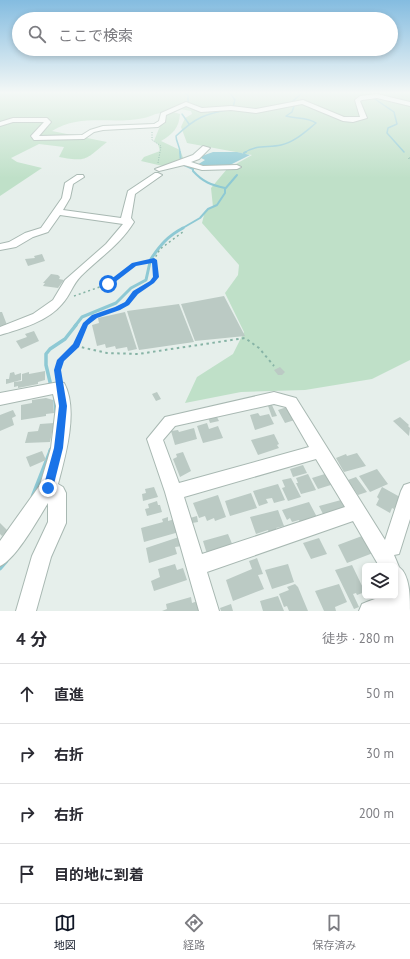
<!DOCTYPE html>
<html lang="ja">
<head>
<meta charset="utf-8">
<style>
  :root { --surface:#fff; --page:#f2f2f3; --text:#2b2b33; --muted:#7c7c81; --line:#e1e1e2; --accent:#111827 }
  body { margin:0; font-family:"PT Sans","Noto Sans JP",sans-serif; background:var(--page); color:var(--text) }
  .controls { position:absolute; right:12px; bottom:12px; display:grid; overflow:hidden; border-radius:6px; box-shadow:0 2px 6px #0003 }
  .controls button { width:36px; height:36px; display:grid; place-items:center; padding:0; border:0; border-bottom:1px solid var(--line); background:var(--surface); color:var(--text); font:20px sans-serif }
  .stop { position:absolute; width:12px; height:12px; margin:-9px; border:3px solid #1a73e8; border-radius:50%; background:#fff }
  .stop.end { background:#1a73e8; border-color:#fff; box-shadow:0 1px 4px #0008 }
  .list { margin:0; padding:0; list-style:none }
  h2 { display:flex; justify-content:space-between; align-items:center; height:52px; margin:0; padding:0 16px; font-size:17px }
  h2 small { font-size:13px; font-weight:400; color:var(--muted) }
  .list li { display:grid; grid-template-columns:26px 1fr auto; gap:12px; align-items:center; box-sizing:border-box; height:60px; padding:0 16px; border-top:1px solid var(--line) }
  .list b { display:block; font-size:15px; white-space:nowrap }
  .list em { font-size:13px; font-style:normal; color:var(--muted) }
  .icon { flex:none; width:22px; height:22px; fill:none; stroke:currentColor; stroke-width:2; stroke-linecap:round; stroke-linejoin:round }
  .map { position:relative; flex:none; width:410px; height:611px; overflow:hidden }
  .search { position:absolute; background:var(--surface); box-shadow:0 2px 6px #0003; left:12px; right:12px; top:12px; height:44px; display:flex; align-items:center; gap:10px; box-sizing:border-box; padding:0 14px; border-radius:22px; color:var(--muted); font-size:15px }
  .sheet { height:292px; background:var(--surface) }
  nav { display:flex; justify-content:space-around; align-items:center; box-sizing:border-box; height:56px; border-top:1px solid var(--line); background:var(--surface); font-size:11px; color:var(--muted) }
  nav a { display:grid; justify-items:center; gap:2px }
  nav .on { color:var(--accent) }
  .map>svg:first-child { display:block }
  .green { fill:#bfe0c8 }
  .water { fill:#8ec9d4 }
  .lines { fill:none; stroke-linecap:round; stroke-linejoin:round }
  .stream-far4 { stroke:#8ec9d4; stroke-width:1.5 }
  .stream-far3 { stroke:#8ec9d4; stroke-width:2 }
  .stream-far2 { stroke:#8ec9d4; stroke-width:3 }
  .stream-far1 { stroke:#8ec9d4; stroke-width:3.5 }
  .stream { stroke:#8ec9d4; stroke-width:4.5 }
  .building { fill:#bbcac4 }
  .minor-casing { stroke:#a8b8b2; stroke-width:2 }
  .path-far2 { stroke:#86b3a5; stroke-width:1; stroke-dasharray:1 1.5; stroke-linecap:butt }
  .path-far1 { stroke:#86b3a5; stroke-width:1.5; stroke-dasharray:2 3; stroke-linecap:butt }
  .path { stroke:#86b3a5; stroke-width:2; stroke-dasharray:2.5 3.5; stroke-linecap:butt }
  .minor { fill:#fff; fill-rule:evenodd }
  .route { fill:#1a73e8 }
</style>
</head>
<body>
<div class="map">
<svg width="410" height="611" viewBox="0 0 410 611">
  <rect width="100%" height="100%" fill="#e6efeb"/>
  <path class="green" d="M0,93H410V360L372,379L305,390L241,392L185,403L197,377L233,354L244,332L225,293L238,275L239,265L202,223L205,211L213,207L211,188L227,169L252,155L187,143L181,127L185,118L192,114L191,111L180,109L173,112L180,114C179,128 173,134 161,141L180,150L184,160L167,167L141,161L144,157L160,151L158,144L154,141L160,126L162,113C155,113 150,117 144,118C113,125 81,113 52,131L107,142C85,160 87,162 59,157L64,147L39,144L11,158L17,162L42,168L0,196Z"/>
  <path class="water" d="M213,152H237L250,155L230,165H197L205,160L199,157Z"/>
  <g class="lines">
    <path class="stream-far4" d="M184,93L188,95V103
      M230,93L235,100L233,107
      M372,97L394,112L397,124L388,128L387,133L404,152
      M293,101L302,93
      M182,114L189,124
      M180,153C180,146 176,142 176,136C196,117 205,114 231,109
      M244,153C256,144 268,148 281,145C295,142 306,131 316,123C308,117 296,119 286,116L292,112L295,103"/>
    <path class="stream-far3" d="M180,152L181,162
      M244,153L246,152
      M182,164L193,169
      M225,189L237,175
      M181,229L200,218L208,209L217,205L225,193V188C211,185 203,182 193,171V168L196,167"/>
    <path class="stream-far2" d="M151,259C160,245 168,236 183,228
      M75,326L82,317L116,303L131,288L146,280L150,262"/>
    <path class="stream-far1" d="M51,386L46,365V354L50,349L65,339L76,325
      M55,400L56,412
      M50,451L51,449"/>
    <path class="stream" d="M33,496L51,450
      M0,568L6,561"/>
  </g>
  <path class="building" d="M42,254L45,261L28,266L25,259L35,258L34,256Z
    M51,274L58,275L60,277L59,279L64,280L58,288L43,286L45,283H43Z
    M224,296L245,336L195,341L181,304Z
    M179,304L194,342L139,350L127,311Z
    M0,312H2L7,325L0,328Z
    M125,312L137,349L128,351L127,347L116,349L115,346L106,348L105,344L97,346L92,325L99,323L98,318Z
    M34,331L39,341L21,349L16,341L27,337L25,334Z
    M280,367L285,372L282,375H278L274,370Z
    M45,371V380L38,382V384L18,388V386L14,387V382L22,381V374L29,372V374Z
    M14,372L15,375L21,373V380L6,384V379H9L10,373Z
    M157,392L161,399L156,401L152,394Z
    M46,398L53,400L54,413L46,414V416L21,420V405L32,403V400Z
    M267,403H271L277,416L272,417Z
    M290,406L298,419L285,423L278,410Z
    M13,410L16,416L12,418L14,425L0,431V415Z
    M258,413L260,416L269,414L274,424L255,430L250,415Z
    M216,415L219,421L210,423L208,417Z
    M400,417L409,425L408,426L410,428L409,436L393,421Z
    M54,423L50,442L25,443L28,432L38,431L40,424Z
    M207,423L209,429L218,426L223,438L203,443L197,426Z
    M194,428L197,439L175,445L171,431L178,430L179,432Z
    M274,434L279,444L277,445L279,448L258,455L251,440Z
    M42,451L46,460L30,467L26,457Z
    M183,452L191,471L180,477L173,459L177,457L176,454Z
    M357,453L366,466L344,472L336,458L346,454L347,456Z
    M303,465L307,473L293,477L290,469Z
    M377,469L388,484L370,492L359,476Z
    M328,473L334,484L318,489L312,478Z
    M308,474L316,490L301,494L296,483H298L296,478Z
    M356,477L367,492L358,495L348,480Z
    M291,478L301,497L288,501L282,488L285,487L282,480Z
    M278,484L285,500L274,503L272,498L266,499L268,503L259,506L253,491Z
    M154,487L158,497L143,501L142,494L146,493L145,489Z
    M382,487L400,497L394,509L392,508L390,513L376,505L379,499L377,497Z
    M251,493L257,508L230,516L225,501Z
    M218,495L226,517L215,521L214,518L207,521L205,516L199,518L193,503Z
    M341,500L347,512L325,518L319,506Z
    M157,501L158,505H160L162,512L147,516L145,509L149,508L148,504Z
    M309,502L318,519L301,524L299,520L292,522L290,518L287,520L282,510Z
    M278,510L284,526L276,528L278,534L270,536L268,530L256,534L250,517Z
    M197,516L198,522L192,523L190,518Z
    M168,517V521L175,519L179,532L144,542L141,528L163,522L162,519Z
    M0,523L8,531L2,536L0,534Z
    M228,534L233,546L207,554L203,541Z
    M362,536L373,553L347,563L338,545Z
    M179,537L182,546L175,547L177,554L149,563L146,548Z
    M319,538L327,554L311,559L303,543Z
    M257,558L263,574L258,575L264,589L233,601L226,580L252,569L249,561Z
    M175,564L177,570L183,568L187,580L154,591L151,581L160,577L158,569Z
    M288,564L294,582L272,589L265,570Z
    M352,565L365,592L357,595L356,593L353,594L359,607L354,609L335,570Z
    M295,584L298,587L308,611H289L287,606L284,607L279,594L289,590L287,587Z
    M339,584L347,602L335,607L336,611H324L315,591Z
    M278,596L284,611H263L260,601Z
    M191,597L192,603L198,601L201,611H162L167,609L166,604Z
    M231,604L233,611H221L220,608Z"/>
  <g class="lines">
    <defs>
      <path id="minor" d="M377,94L410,102V106L377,98L362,100L360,101L367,118L353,122L343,121L302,104L256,113L231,110L201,112L186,106L166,115L165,122L158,127L103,130L94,132L84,139L34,140L31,136L44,122H13L0,126V122L13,118H47L51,122L39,136L82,135L90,130L103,126L154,124L159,121L161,113L186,102L202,108L231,106L256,109L303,100L344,117H360L355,100L360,96Z
        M203,146L210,148L199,159L191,162L203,166L237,165L241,167L237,169L202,170L184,165L159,171L155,169L193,155Z
        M155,173H158L162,175L135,194L131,218L134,222C120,245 99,258 81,276C72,285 70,296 62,304C48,321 21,329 0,335V327L33,314L53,300L65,280L106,244L123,224L60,215L48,232L33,237L16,247L0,250V244L9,242L25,233L41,228L62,198L65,183L77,175H83L84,177L73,184L70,198L63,210L121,218L128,191Z
        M59,382L64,383C79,410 65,457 58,484L63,487L66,493V523L51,557L36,611H16L32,556L48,522V503C38,519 16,559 0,566V541L40,485L51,448L56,406L53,394L0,405V393Z
        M274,392L296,398L385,540L401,491L404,485L410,483V519L399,554L394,555L399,567C410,575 410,597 410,611H359L362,604C373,599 383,596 395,596V566H379L353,521L207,572L219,611H199L165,492L147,439L165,417ZM274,404L286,407L309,447L179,483L163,440L175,426ZM316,459L345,507L202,554L184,497Z"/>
    </defs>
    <use href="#minor" class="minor-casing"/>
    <path class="path-far2" d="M152,132V140L161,146L158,163
      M410,158H408L410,160"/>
    <path class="path-far1" d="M74,296L108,284L134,264L155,260
      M84,326L94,317L127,304L135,292L152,282L156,277L155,258L160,249L184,231"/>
    <path class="path" d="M76,346L107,353L138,354L245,338L259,348L274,366
      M58,378C56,359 67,359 76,346C80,340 82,332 85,325"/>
    <use href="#minor" class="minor"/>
  </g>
  <linearGradient id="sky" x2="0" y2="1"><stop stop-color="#84bce0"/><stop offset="0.52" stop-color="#f4f8f6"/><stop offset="1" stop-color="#f4f8f6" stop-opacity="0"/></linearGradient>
  <rect width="410" height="178" fill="url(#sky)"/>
  <path class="route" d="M154,258L157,260L159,277L154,283L138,294L129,305L120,310L97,318L88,325L79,347L64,361L61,370L67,406L63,448L53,488L51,490H45L43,488L54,448L59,406L54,370L57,360L73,344L83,323L92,315L115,307L125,302L133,291L150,281L153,277L152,263L136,266L110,286H106V283L132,263Z"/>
</svg>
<div class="controls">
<button><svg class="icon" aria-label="layers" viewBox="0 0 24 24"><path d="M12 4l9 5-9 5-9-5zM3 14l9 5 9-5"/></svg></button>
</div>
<div class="stop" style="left:108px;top:284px"></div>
<div class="stop end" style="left:48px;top:488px"></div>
<div class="search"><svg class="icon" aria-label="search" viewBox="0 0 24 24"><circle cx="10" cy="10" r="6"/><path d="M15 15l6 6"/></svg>ここで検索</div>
</div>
<section class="sheet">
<h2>4 分<small>徒歩 · 280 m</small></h2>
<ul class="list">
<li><svg class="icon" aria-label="ahead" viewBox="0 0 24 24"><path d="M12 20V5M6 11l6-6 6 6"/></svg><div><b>直進</b></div><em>50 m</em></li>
<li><svg class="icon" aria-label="right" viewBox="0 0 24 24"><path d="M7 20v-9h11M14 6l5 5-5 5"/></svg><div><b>右折</b></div><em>30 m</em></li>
<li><svg class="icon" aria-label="right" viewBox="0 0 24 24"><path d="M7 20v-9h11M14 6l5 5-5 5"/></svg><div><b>右折</b></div><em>200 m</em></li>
<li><svg class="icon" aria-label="arrive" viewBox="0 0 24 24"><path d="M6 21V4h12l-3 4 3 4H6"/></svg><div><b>目的地に到着</b></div></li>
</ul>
</section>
<nav>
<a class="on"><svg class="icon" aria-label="map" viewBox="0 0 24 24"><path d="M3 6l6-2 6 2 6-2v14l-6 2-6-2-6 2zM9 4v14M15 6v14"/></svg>地図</a>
<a><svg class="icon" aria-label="directions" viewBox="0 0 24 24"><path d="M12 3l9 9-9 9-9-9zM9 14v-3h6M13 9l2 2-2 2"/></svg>経路</a>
<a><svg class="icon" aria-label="saved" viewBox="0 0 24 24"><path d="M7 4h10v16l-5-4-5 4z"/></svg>保存済み</a>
</nav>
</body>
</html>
